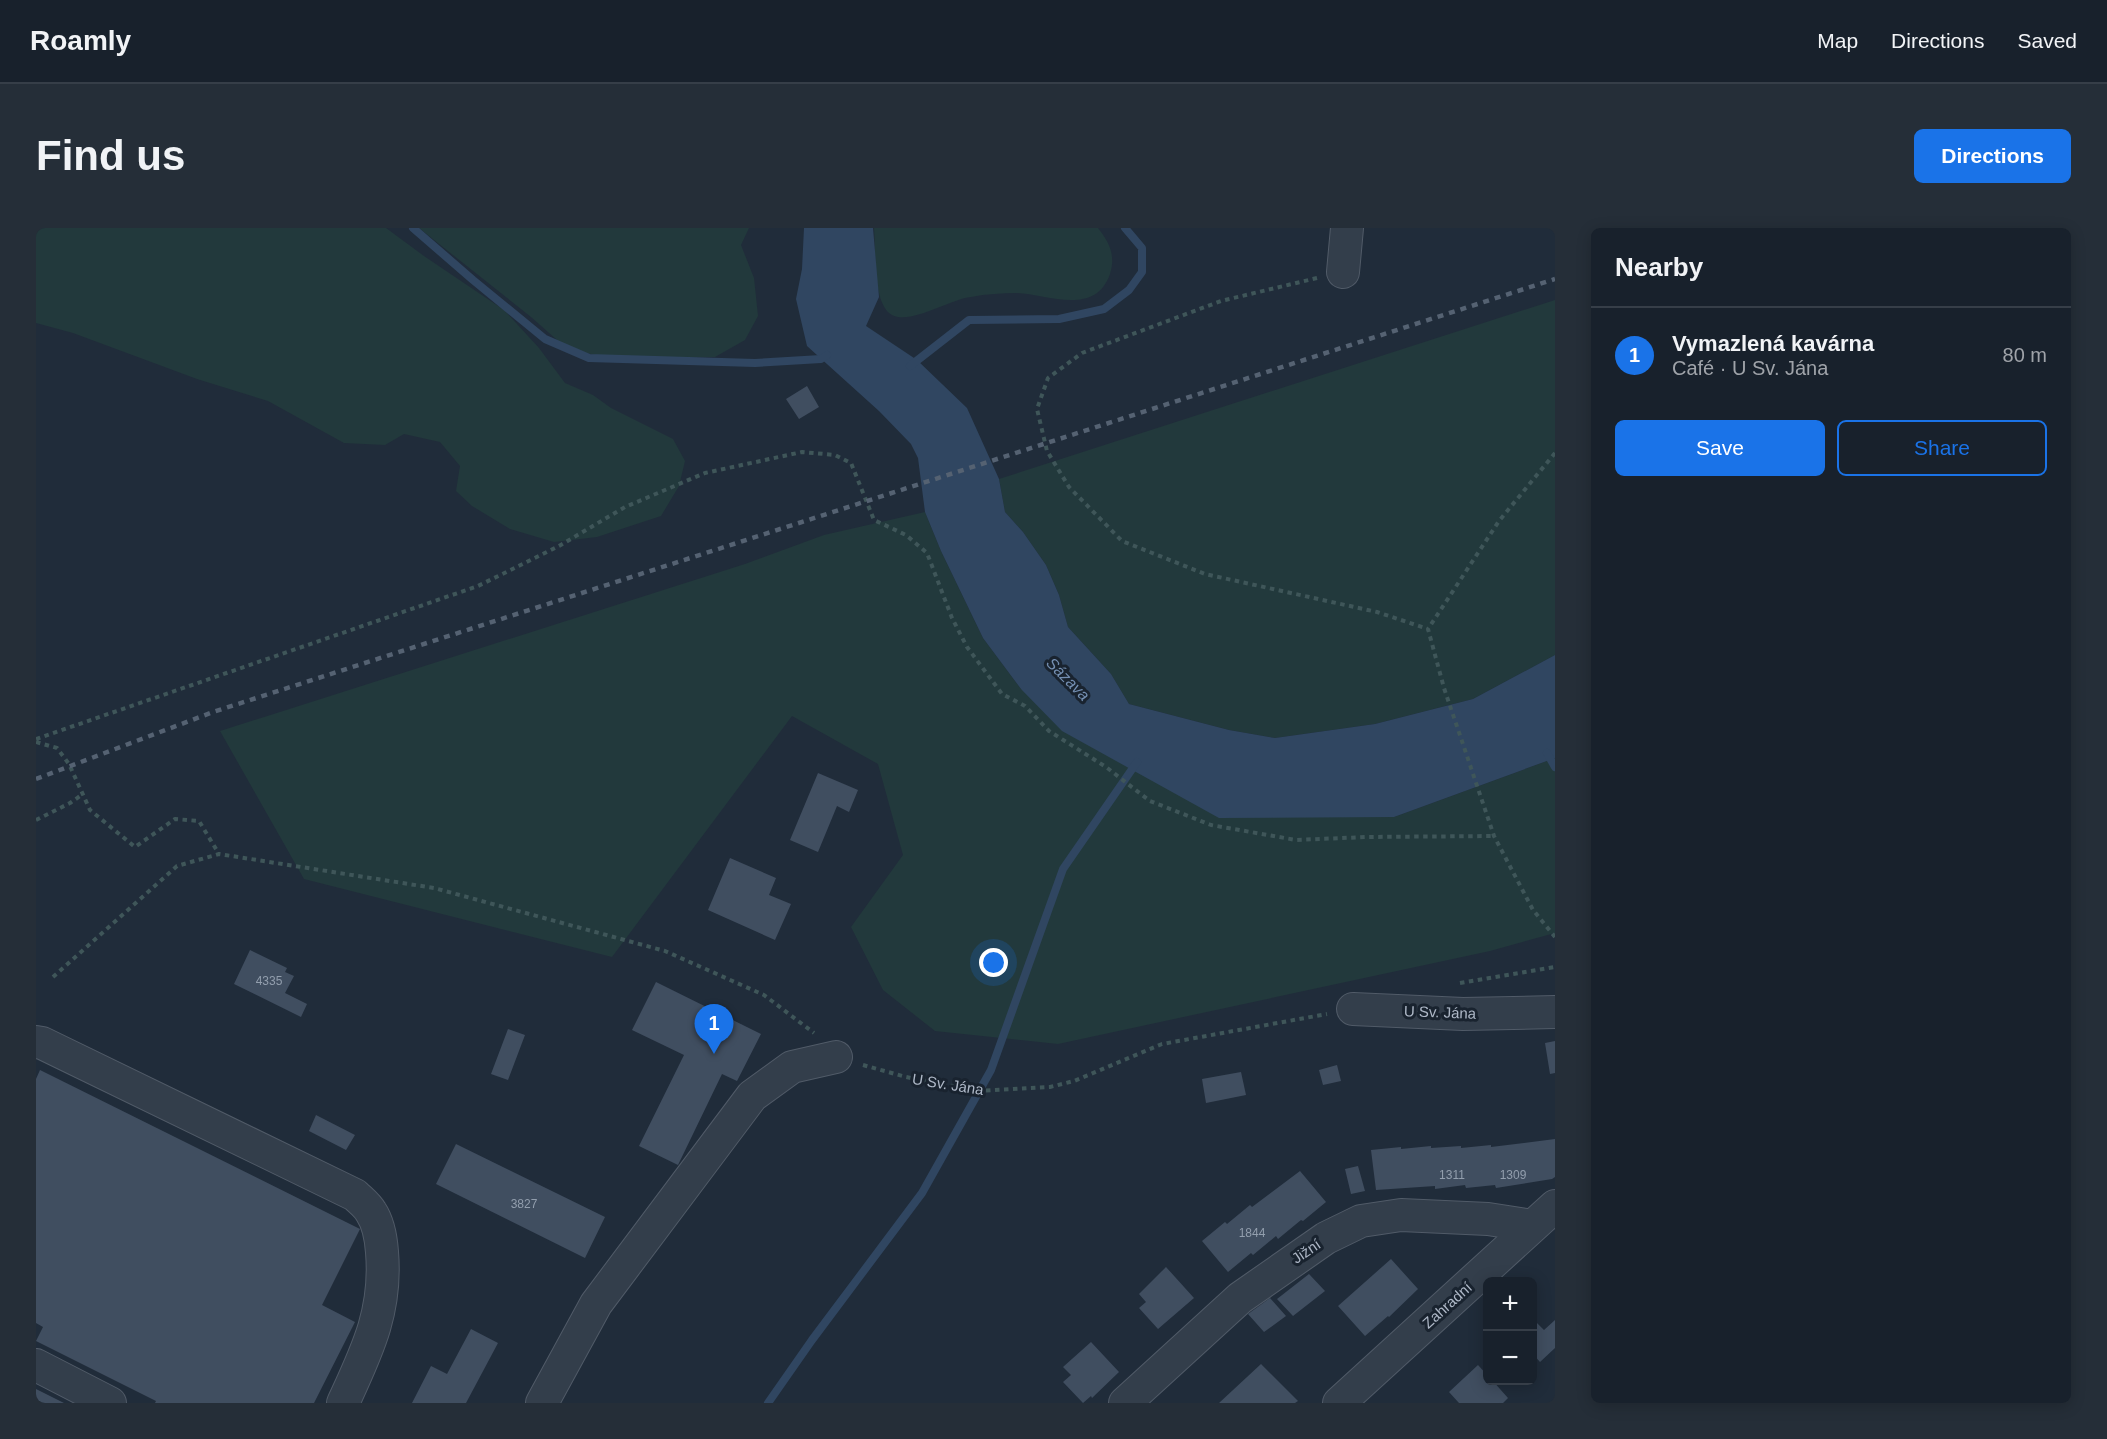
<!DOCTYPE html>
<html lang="en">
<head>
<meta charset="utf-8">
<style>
  :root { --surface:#18212c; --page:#252e38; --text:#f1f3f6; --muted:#9fa3a9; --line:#363e48; --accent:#1a73e8 }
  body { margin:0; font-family:Helvetica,sans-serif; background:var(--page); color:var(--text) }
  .controls { position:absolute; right:18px; bottom:18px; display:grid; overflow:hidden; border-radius:9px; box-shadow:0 3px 15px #0003 }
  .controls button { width:54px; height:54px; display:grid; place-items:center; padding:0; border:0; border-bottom:2px solid var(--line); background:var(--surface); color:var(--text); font:30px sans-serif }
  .you { position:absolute; left:958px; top:735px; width:21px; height:21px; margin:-15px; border:4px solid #fff; border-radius:50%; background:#1a73e8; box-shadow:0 0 0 9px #1a73e833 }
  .badge { display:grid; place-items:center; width:39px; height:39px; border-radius:50%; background:var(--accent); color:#fff; font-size:20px; font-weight:700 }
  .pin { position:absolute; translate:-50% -50px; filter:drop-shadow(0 2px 3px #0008) }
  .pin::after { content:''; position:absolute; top:32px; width:21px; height:18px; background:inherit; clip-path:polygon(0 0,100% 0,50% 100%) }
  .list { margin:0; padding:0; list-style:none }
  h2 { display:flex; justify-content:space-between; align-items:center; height:78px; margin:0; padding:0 24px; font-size:26px }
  h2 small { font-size:20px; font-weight:400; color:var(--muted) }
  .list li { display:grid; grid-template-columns:39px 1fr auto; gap:18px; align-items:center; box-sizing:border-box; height:96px; padding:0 24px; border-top:2px solid var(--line) }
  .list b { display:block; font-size:22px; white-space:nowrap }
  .list p { margin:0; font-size:20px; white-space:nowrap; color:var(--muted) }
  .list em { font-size:20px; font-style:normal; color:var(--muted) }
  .actions { display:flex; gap:12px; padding:18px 24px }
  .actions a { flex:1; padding:14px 0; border:2px solid var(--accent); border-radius:9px; text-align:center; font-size:21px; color:var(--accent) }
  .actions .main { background:var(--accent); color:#fff }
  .map { position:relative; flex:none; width:1519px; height:1175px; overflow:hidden; border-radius:9px }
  header { display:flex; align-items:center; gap:36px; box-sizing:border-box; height:84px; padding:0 30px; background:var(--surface); border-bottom:2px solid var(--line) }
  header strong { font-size:28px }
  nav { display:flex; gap:33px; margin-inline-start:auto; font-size:21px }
  .intro { display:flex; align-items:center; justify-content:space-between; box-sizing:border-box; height:144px; padding:0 36px }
  h1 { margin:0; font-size:42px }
  .button { padding:15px 27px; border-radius:9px; background:var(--accent); color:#fff; font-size:21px; font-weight:700 }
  main { display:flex; gap:36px; padding:0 36px }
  aside { flex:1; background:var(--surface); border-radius:9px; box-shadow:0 3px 15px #0003 }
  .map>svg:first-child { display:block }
  .green { fill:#22393c }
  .water { fill:#304661 }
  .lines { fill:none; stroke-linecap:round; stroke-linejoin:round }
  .stream { stroke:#304661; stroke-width:8 }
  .building { fill:#404e60 }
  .minor-casing { stroke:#515b68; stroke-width:34 }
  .path { stroke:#3f5659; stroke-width:4; stroke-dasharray:4.5 4.5; stroke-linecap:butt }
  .minor { stroke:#333e4b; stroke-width:32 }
  .rail { stroke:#556272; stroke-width:4.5; stroke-dasharray:6 6; stroke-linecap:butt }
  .labels { text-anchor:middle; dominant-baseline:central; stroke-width:6; stroke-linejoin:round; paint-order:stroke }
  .number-label { font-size:12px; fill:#929ead }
  .street-label { font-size:15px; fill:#aeb8c7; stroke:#19232f }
  .water-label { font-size:16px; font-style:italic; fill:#748fb2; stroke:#19232f }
</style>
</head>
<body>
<header>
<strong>Roamly</strong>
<nav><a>Map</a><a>Directions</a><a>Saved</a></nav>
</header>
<div class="intro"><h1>Find us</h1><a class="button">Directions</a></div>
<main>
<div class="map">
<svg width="1519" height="1175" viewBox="0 0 1519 1175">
  <rect width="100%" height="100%" fill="#202c3a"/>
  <path class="green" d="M0,0H350L388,28L468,82L503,120L529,155L557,167L575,180L637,211L649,233L643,258L625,288L561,309L518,314L474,301L436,278L420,263L424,238L404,214L368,206L349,217L308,215L232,173L161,151L37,105L0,95Z
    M383,0H713L705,17L718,50L722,88L709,112L679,129L573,131L529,119L495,89Z
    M838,0H1062C1073,14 1080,27 1074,46C1059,89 1011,66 981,65C966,65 950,66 935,69C914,71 875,97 856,87C836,76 840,21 838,0Z
    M1519,72V427L1437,471L1339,496L1239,510L1193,502L1093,476L1075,446L1032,399L1023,367L1010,337L987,304L969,284L963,251Z
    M889,284L905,323L947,410L985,461L1358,589L1519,530V705L1454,723L1022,816L899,803L847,762L815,699L867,627L842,536L756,488L576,729L268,651L184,503L709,336L788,307Z"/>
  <path class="water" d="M768,0H837L843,69L830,98L881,132L931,180L963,251L969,284L987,304L1010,337L1023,367L1032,399L1075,446L1093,476L1193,502L1239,510L1339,496L1437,471L1519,427V530L1358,589L1183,590L1026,503L985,461L947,410L905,323L889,284L882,230L875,216L843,183L771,118L760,71L766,41Z"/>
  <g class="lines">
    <path class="stream" d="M377,0L437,52L509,111L553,130L719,135L785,131L791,127
      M874,138L933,92L1023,91L1068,81L1093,62L1106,44V20L1089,0
      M1511,525L1519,539
      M732,1175L776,1112L886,965L955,842L1027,641L1101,534"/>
  </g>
  <path class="building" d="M771,158L783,179L763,191L750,171Z
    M782,545L822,562L813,584L801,578L782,624L754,612Z
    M694,630L740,650L733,667L755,676L739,712L672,682Z
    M214,722L251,740L249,744L258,748L249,765L271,776L265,789L198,756Z
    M620,754L725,806L701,853L686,846L642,937L603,918L648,827L596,802Z
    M472,801L489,807L472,852L455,846Z
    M1519,813V845L1514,846L1509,815Z
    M1301,837L1305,853L1287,857L1283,842Z
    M4,842L324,1001L286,1077L319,1094L278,1175H119L120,1173L0,1113L7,1099L0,1095V851Z
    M1205,844L1210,867L1170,875L1166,851Z
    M280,887L319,907L310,922L273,903Z
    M1519,911V949L1516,951L1460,960L1459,957L1430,960L1429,957L1399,961V958L1340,962L1335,922L1365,919V921L1395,918V920L1425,918V920L1455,917V919Z
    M420,916L569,989L549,1030L400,956Z
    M1322,938L1329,963L1315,966L1309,941Z
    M1264,943L1290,974L1267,993L1265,992L1242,1011L1240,1008L1217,1027L1215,1025L1192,1044L1166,1013L1189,994L1191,996L1214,977L1216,979Z
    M1355,1031L1382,1061L1353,1089L1352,1088L1329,1108L1302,1078Z
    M1130,1039L1158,1070L1122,1101L1103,1080L1110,1074L1103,1066Z
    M1273,1046L1289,1063L1257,1088L1241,1071Z
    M1234,1070L1250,1088L1228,1104L1212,1086Z
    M1496,1090L1508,1102L1519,1092V1120L1504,1134L1496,1125Z
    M435,1101L462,1115L430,1175H376L395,1138L411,1146Z
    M1055,1114L1083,1144L1056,1170L1055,1168L1047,1175L1027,1154L1035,1147L1027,1139Z
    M1225,1136L1262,1173L1259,1175H1183Z
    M1442,1137L1452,1148V1152H1456L1472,1170L1467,1175H1423L1413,1164Z
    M0,1161L28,1175H0Z"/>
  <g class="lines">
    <defs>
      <path id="minor" d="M1307,44L1311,0
        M1317,781L1427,786L1519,784
        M0,814L6,815L319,967C324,972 331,977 335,984C343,996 345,1010 346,1024C351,1083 331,1123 307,1175
        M0,1137L74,1175
        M506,1175L560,1076L716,868L756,839L800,829
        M1089,1175L1204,1070L1290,1010L1325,993L1365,987L1452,991L1497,998
        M1303,1175L1519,978"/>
    </defs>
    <use href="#minor" class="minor-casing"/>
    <path class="path" d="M1281,50L1185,73L1046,125L1012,150L1001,181L1011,223L1033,259L1086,313L1169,346L1341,384L1392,401
      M1519,225L1463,293L1392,401L1408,460L1458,608L1497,682L1519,709
      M0,511L442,358L523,318L589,279L669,245L766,224L799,227L815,235L838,292L870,307L891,325L916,390L931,419L966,466L989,478L1013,503L1070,539L1114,573L1175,597L1260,612L1330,609L1458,608
      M0,514L21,520L33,536L54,582L99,619L139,591L163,593L183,626
      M0,592L34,575L47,566
      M17,749L141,638L183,626L398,660L629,723L728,767L778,805
      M1424,755L1519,739
      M827,837L870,849L942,863L1014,859L1038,853L1126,816L1291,786"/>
    <use href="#minor" class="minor"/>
    <path class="rail" d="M0,551L177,484L1519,51"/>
  </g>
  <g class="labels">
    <g class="number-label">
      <text x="233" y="753">4335</text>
      <text x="1416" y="947">1311</text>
      <text x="1477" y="947">1309</text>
      <text x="488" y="976">3827</text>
      <text x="1216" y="1005">1844</text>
    </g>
    <g class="street-label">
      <text transform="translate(1404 784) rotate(2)">U Sv. Jána</text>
      <text transform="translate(912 856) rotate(9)">U Sv. Jána</text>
      <text transform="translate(1270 1023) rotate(-34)">Jižní</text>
      <text transform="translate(1411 1077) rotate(-42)">Zahradní</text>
    </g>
    <g class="water-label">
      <text transform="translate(1032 451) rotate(45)">Sázava</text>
    </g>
  </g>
</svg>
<div class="controls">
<button>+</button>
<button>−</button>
</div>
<div class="you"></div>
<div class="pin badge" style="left:678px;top:826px">1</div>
</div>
<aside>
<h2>Nearby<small></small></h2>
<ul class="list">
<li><span class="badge">1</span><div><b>Vymazlená kavárna</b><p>Café · U Sv. Jána</p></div><em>80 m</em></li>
</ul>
<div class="actions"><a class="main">Save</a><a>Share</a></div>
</aside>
</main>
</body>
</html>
